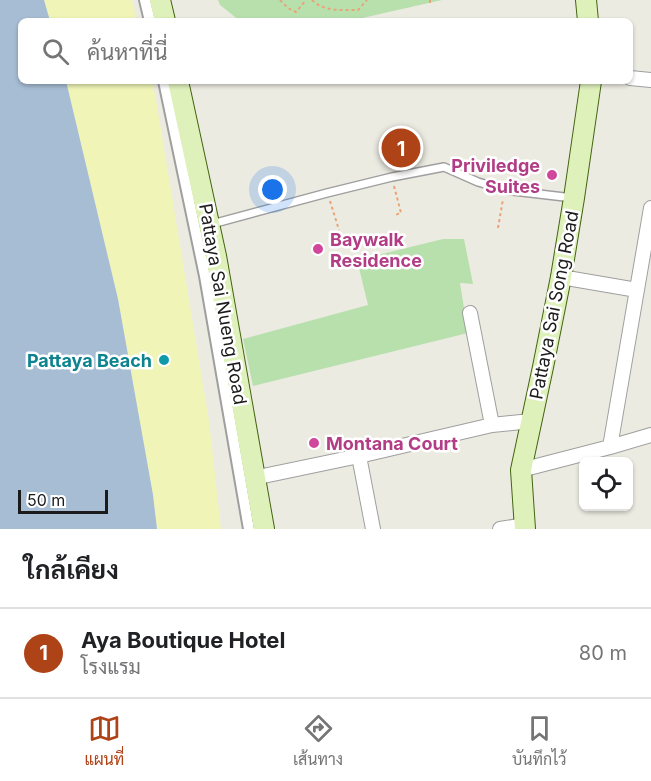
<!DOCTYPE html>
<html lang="th">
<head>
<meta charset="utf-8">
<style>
  :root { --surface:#fff; --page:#f6f6f6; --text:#202124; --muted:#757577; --line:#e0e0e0; --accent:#af4318 }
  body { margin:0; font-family:Inter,Sarabun,sans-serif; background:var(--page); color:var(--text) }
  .controls { position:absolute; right:18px; bottom:18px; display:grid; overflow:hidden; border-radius:9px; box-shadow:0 2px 4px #0004 }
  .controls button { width:54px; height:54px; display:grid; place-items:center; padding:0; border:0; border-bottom:2px solid var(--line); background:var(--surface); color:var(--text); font:30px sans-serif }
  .scale { position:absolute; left:18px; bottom:15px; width:90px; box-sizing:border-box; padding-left:6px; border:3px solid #1b1b1b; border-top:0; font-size:16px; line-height:21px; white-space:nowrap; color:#1b1b1b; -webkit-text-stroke:4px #fff; paint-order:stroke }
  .you { position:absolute; left:273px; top:190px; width:21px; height:21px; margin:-15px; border:4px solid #fff; border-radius:50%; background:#1a73e8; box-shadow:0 0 0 9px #1a73e833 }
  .badge { display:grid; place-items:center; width:39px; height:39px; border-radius:50%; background:var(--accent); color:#fff; font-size:20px; font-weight:700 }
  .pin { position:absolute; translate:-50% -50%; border:3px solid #fff; box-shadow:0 2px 6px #0006 }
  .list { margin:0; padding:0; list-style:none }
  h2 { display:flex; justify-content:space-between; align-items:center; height:78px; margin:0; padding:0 24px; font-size:26px }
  h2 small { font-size:20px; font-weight:400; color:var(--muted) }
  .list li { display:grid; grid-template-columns:39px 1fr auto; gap:18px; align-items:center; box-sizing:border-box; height:90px; padding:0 24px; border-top:2px solid var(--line) }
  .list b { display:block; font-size:22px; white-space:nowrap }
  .list p { margin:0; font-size:20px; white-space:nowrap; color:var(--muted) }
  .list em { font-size:20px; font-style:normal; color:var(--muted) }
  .icon { flex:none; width:33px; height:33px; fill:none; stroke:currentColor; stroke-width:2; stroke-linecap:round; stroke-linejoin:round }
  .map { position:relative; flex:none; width:651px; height:529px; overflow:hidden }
  .search { position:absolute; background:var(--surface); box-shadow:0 2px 4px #0004; left:18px; right:18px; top:18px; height:66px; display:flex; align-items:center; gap:15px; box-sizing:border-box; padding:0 21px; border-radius:9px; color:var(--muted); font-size:22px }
  .sheet { height:168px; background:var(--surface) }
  nav { display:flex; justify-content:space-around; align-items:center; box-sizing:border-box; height:84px; border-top:2px solid var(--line); background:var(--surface); font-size:16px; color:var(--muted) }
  nav a { display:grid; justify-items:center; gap:3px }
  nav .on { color:var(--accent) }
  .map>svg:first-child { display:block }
  .grass { fill:#b8e0ad }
  .sand { fill:#f0f5b7 }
  .water { fill:#a7bdd4 }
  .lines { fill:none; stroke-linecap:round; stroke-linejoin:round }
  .service-casing { stroke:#9f9f9f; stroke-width:10 }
  .pedestrian-casing { stroke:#9f9f9f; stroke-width:14 }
  .minor-casing { stroke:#9f9f9f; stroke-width:16 }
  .secondary-casing { stroke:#436411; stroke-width:22 }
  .path { stroke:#e8a377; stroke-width:2; stroke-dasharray:3 3; stroke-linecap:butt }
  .service { stroke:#fff; stroke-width:7 }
  .pedestrian { stroke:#fff; stroke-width:10 }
  .minor { stroke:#fff; stroke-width:14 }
  .secondary { stroke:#dff1bb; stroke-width:20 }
  .hotel-dot { fill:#d1479c; stroke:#fff; stroke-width:2 }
  .culture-dot { fill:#0f9aa8; stroke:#fff; stroke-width:2 }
  .labels { text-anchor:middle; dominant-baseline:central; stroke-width:5; stroke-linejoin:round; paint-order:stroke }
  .hotel-label { font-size:18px; font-weight:bold; fill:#b23c85; stroke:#fff; text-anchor:start }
  .street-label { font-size:18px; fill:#1b1b1b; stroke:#fff }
  .culture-label { font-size:18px; font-weight:bold; fill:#0d838f; stroke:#fff; text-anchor:end }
</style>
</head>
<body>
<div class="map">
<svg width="651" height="529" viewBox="0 0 651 529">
  <rect width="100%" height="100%" fill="#ecebe2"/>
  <path class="grass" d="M218,0H442L349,21H240L220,5Z
    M443,239H464L473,284L460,283L468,333L253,386L243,339L368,305L357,260Z"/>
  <path class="sand" d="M44,0H132L137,21H50Z
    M66,81H152L156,100L209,421L221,529H157L153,495L118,299Z"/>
  <path class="water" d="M0,0H44L50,21H21V81H66L118,299L153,495L157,529H0Z"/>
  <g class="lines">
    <defs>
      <path id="service" d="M212,224L327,193L392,177L444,167L478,182L505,190L573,198"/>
      <path id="pedestrian" d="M145,0L150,21
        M164,81L205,276L249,529"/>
      <path id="minor" d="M630,78L651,80
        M561,277L637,290
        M470,313L492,425
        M610,447L651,208
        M359,456L373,529
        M521,470L610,447L651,435
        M254,478L359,456L492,425L531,421
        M500,529L525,525"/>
      <path id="secondary" d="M160,0L165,21
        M586,0L588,21
        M178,81L216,256L264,529
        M525,529L521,470L543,367L561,277L574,198L591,81"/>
    </defs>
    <use href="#service" class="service-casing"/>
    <use href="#pedestrian" class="pedestrian-casing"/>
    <use href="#minor" class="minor-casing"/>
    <use href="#secondary" class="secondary-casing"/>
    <path class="path" d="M280,0L288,8L296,12L306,0
      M312,0C324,12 342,10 358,10L367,0
      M430,0V3
      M394,186L401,213L395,215
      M330,201L339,230
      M498,228L503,199"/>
    <use href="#service" class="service"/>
    <use href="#pedestrian" class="pedestrian"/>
    <use href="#minor" class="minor"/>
    <use href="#secondary" class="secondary"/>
  </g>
  <g class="hotel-dot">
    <circle cx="552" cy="175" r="6"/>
    <circle cx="318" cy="249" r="6"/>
    <circle cx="314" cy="443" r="6"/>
  </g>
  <circle class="culture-dot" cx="164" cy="360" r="6"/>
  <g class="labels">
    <g class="hotel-label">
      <text x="540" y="165" text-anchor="end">Priviledge<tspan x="540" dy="21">Suites</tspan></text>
      <text x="330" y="239">Baywalk<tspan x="330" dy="21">Residence</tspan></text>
      <text x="326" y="443">Montana Court</text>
    </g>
    <g class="street-label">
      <text transform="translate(223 304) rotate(80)">Pattaya Sai Nueng Road</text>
      <text transform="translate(554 305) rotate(-79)">Pattaya Sai Song Road</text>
    </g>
    <g class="culture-label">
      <text x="152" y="360">Pattaya Beach</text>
    </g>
  </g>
</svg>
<div class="controls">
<button><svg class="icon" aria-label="locate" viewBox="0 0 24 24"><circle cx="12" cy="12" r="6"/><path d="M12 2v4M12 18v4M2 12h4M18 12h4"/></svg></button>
</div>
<div class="scale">50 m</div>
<div class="you"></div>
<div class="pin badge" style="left:401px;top:148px">1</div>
<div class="search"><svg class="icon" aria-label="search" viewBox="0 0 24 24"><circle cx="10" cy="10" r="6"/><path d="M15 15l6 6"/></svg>ค้นหาที่นี่</div>
</div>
<section class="sheet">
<h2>ใกล้เคียง<small></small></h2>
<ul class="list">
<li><span class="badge">1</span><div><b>Aya Boutique Hotel</b><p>โรงแรม</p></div><em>80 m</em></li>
</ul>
</section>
<nav>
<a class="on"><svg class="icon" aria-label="map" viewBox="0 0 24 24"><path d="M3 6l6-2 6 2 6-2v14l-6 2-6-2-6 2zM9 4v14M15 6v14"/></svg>แผนที่</a>
<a><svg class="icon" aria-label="directions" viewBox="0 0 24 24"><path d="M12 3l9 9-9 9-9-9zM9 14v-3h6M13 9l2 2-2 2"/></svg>เส้นทาง</a>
<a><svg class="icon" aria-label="saved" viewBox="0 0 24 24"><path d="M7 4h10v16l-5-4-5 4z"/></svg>บันทึกไว้</a>
</nav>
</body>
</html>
